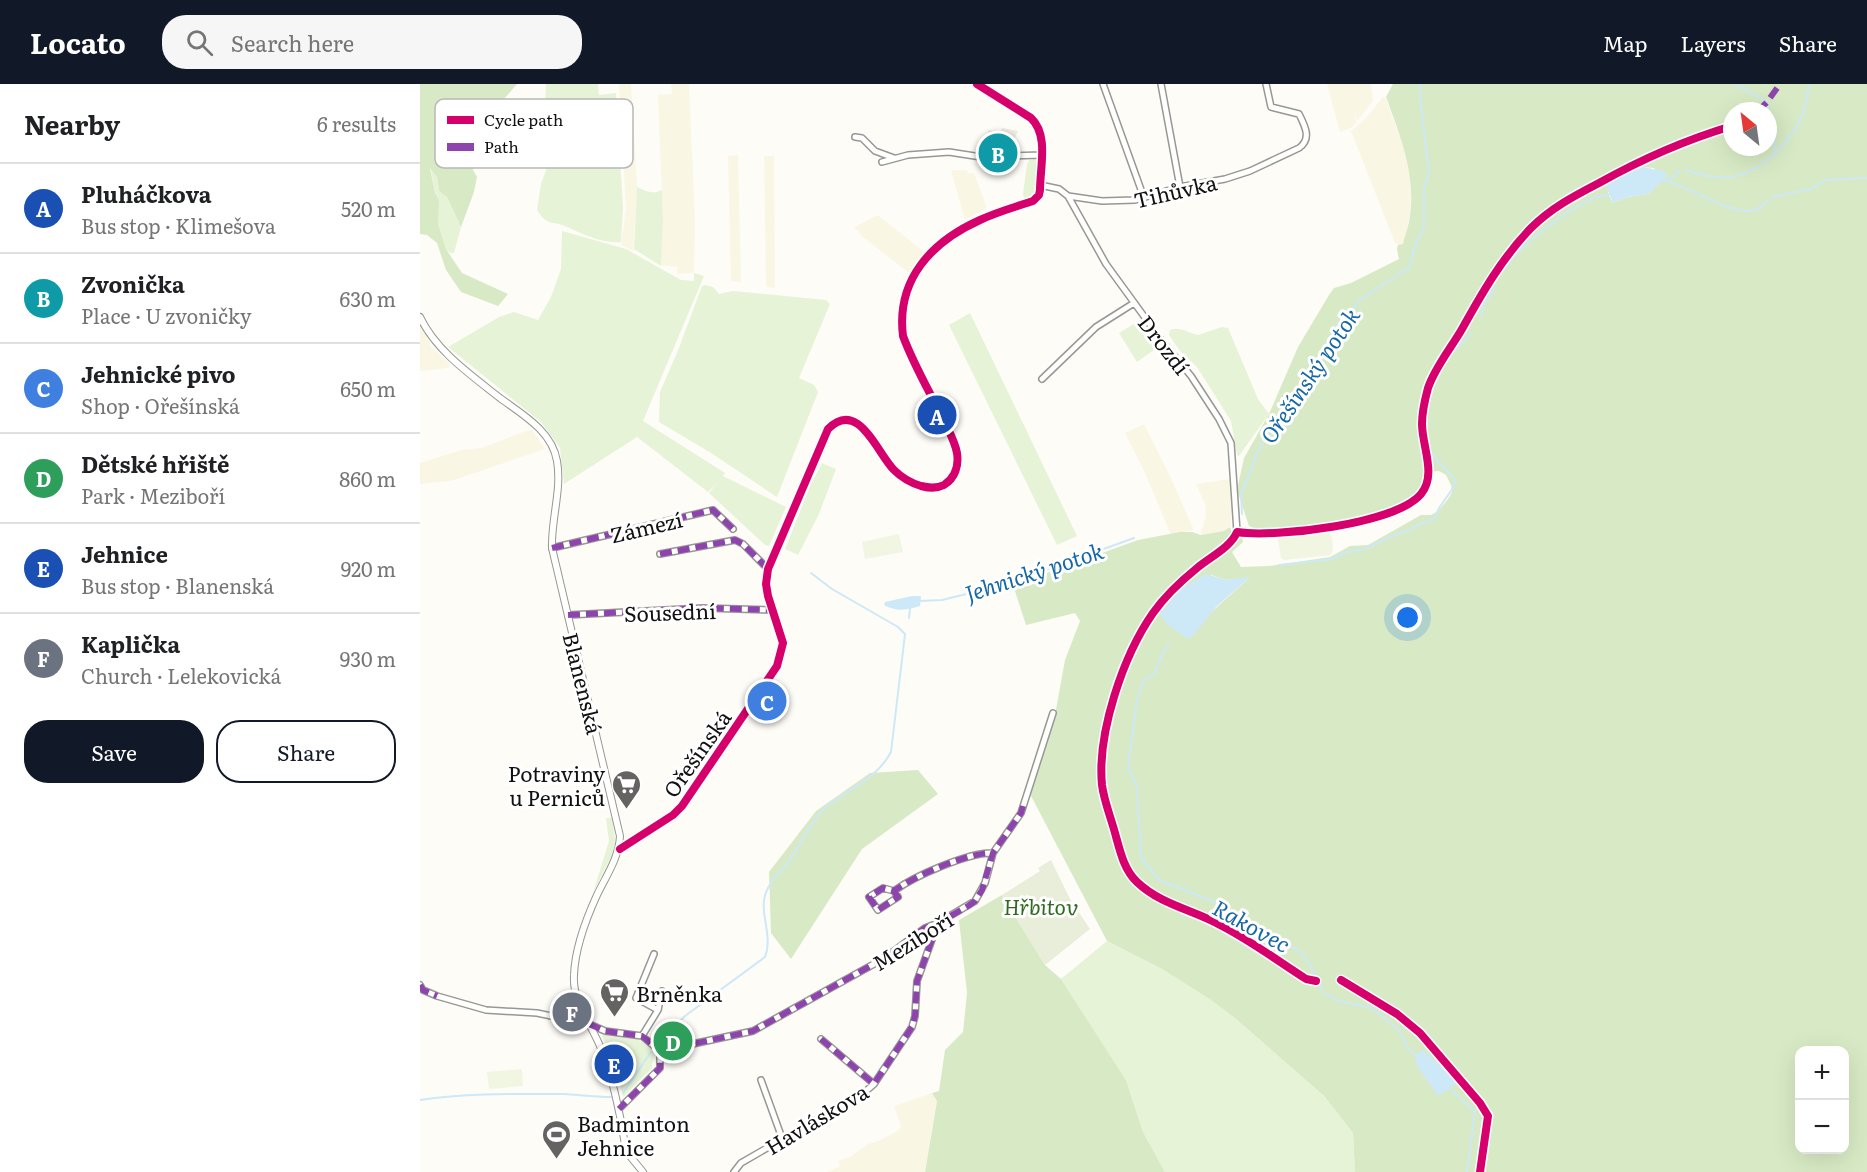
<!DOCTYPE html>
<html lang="en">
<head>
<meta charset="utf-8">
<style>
  :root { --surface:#fff; --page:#f6f6f6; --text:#202124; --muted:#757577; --line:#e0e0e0; --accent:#111827 }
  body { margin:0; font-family:Literata,serif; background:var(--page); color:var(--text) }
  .controls { position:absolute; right:18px; bottom:18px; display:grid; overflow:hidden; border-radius:12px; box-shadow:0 6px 24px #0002 }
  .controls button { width:54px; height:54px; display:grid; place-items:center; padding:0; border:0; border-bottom:2px solid var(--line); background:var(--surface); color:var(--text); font:30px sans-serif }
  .compass { position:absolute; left:1303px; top:18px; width:54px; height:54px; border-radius:50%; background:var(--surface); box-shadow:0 6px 24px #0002; rotate:331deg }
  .you { position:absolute; left:988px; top:534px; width:21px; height:21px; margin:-15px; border:4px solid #fff; border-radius:50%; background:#1a73e8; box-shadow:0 0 0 9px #1a73e833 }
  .badge { display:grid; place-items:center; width:39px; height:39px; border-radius:50%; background:var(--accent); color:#fff; font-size:20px; font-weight:700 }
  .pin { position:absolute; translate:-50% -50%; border:3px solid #fff; box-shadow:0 2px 6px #0006 }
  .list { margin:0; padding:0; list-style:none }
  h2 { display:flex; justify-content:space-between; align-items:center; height:78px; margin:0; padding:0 24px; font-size:26px }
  h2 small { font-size:20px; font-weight:400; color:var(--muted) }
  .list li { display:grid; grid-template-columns:39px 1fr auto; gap:18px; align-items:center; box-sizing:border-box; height:90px; padding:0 24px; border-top:2px solid var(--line) }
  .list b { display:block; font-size:22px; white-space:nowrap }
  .list p { margin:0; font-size:20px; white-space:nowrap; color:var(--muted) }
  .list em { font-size:20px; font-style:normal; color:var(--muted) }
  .actions { display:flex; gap:12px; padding:18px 24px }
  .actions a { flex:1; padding:14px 0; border:2px solid var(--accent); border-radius:24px; text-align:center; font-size:21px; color:var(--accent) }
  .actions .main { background:var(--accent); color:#fff }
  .icon { flex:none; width:33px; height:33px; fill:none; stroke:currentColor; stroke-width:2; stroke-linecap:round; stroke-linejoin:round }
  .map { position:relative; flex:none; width:1447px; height:1088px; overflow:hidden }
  header { display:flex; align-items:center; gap:36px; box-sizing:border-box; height:84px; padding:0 30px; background:var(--accent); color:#fff }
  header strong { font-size:28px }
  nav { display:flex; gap:33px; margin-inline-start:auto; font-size:21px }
  .search { width:420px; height:54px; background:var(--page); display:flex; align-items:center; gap:15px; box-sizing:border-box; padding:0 21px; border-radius:24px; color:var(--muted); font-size:22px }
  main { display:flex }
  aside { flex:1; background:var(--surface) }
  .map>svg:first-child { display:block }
  .farmland { fill:#f9f7e4 }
  .green { fill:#e7f3d7 }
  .forest { fill:#d8eac5; fill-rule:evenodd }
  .cemetery { fill:#e9eedb }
  .pitch { fill:#f0f6e1 }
  .plaza { fill:#edebe2 }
  .water { fill:#cde8f7 }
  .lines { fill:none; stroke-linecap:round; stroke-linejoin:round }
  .stream { stroke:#cde8f7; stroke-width:2 }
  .minor-casing { stroke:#979795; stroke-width:8 }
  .tertiary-casing { stroke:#979795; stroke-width:8 }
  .minor { stroke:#fffffe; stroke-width:5 }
  .tertiary { stroke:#fffffe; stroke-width:6 }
  .quiet { stroke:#8e44ad; stroke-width:6; stroke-dasharray:12 6; stroke-linecap:butt }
  .cycleway-casing { stroke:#fff; stroke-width:11 }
  .cycleway { stroke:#d6006c; stroke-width:8 }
  .labels { text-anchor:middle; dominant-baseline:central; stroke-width:6; stroke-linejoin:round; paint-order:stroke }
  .street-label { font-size:21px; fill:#111; stroke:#fff }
  .poi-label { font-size:21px; fill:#111; stroke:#fff; text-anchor:start }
  .park-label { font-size:21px; font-style:italic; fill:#2f6b1f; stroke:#fff }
  .water-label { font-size:22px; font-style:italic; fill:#1768a6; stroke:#fff }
  .key { fill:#fff; stroke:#b8b8b8; stroke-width:1.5 }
  .key-label { font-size:16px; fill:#111 }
</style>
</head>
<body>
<header>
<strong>Locato</strong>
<div class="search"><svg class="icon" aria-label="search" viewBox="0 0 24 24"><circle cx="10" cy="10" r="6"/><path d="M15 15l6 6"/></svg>Search here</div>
<nav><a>Map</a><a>Layers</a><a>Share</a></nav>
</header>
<main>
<aside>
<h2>Nearby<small>6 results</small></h2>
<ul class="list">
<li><span class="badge" style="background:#1a4fb4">A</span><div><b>Pluháčkova</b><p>Bus stop · Klimešova</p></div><em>520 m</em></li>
<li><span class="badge" style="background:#0f9aa8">B</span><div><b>Zvonička</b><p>Place · U zvoničky</p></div><em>630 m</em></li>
<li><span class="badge" style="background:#3f7fe0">C</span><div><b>Jehnické pivo</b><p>Shop · Ořešínská</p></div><em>650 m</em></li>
<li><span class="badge" style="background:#2e9e5b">D</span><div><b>Dětské hřiště</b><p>Park · Meziboří</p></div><em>860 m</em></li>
<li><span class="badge" style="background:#1a4fb4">E</span><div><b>Jehnice</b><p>Bus stop · Blanenská</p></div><em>920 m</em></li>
<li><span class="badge" style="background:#6b7280">F</span><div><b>Kaplička</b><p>Church · Lelekovická</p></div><em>930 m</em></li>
</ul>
<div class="actions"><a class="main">Save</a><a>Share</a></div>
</aside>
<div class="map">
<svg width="1447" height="1088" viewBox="0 0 1447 1088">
  <rect width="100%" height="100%" fill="#fdfcf7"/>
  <path class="farmland" d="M199,0H211L217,103L213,167L201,161L206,125Z
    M251,0H269L275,136L274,189L257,190V183L241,181L243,138L238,11L252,10Z
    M907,0H951L953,17L937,37L935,27L936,39L931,44L920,48Z
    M963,13H965L984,64L990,94L991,111L990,133L983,160L978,161L975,159L931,47L945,35Z
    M318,71V72L321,198L311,197L308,72Z
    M344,72H354L355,204L346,203Z
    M531,86H547L548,89H554L567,124L545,136Z
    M458,131L504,168L489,189L443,153L434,143Z
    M0,242L10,258V262L28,278L30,281L28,284L0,287Z
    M724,340L749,390L774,446L751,451L725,389L705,349Z
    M112,346L125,365L31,397L0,400V379L41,366L62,364L103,348Z
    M810,395L811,442L804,447L780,451L786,432L785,420L776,400Z
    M512,1009L514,1010L517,1016L505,1088H407L420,1082L418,1077L430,1073L448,1060L456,1058L478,1047L481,1042L474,1022Z"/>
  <path class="green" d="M126,0H178L179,11L196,9L203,123L201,158C182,160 162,150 145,142C139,139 133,140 127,137C122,134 120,130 117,126L121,100L129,78L138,65L137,51L124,40Z
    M615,75L617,77C617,91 620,107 608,116L604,114L603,110L607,80L609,76Z
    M10,81L17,93L19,107L27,113L41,143L34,169H30L26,165L18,140V114L15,109Z
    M217,103C226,107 232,111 242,106L243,138L241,182L214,165Z
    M142,147L206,165L261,196L274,197V189L284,192L223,337L305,389L303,392L366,423L349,462L345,461L289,409L297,399L288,408L217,353L144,400L140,364L121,338L28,263L79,233L94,228L118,236L131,213L141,185Z
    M285,201L293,203L299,210L313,207L406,216L410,220L379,294L394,301L398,308L357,413L291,369L239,338L240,308L259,264L282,202Z
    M550,229L657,452L637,461L529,241Z
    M722,235L738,260V263L717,278L699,249Z
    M802,243L808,244L838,315L849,330L819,372L817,371L811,337L777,283L760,267L749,251L750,246C760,242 768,249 778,251Z
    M402,379L416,385L399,430L378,471L365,465L390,402Z
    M186,734H192L195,756L194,767L173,809L189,757Z
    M687,857L742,885L791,916L816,935L904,1012L933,1049L935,1088H745L723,1048L706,996L641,895Z
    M186,950C207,952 218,952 234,967L232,984L203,1013L196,986L182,952Z"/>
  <path class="forest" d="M0,0H97L84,15L74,35L58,59L53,77V86L57,93L54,108L41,143L27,113L19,107L17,93L10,84L15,109L19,116L18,140L26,165L42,189L88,210L78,222L41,208L26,186L17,159L7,151L0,150Z
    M973,0H1447V1088H935L933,1049L904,1012L816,935L791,916L742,885L687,857L610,710L635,631L645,576L660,537L655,529L606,541L593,501L718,456L760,448H772L781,451L804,447L810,443L813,453L822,451L823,458L812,468L821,483L850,482L910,473L930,462L948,461L1001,431H1011L1018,427L1028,415L1032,408L1031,401L1026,391L1019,387L1006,388C1005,394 1004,401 1001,406C980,434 874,445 840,447L829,442L817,406L824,374L849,330L878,263L909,211L914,204L931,199L979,175L977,165L978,161L983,160C985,151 989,141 990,132C996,91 980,51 966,13ZM1312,27H1348V63H1312ZM1223,83L1234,84L1243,96L1228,110L1207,113L1193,119L1188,109L1190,96ZM791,491L806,496L829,494L787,532ZM1380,966H1424V1066H1380Z
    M498,686L518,710L442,765L371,875L351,849L349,788L396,727L450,689Z
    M582,811L625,881L641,895L706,996L723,1048L745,1088H505L517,1017L512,1009L519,1007L525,966L543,948L547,909L539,836Z"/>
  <path class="cemetery" d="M631,776L650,815L670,845L625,881L582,811L620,787L618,784Z"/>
  <path class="pitch" d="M909,448C913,452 914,466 911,471L864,476L861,474L858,455L861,452Z
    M479,450L483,468L445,475L442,458Z
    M102,985L103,1002L69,1005L67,988Z"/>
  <path class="plaza" d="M582,44L598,47L593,58L591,70L575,71V68L570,69L568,46L581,49Z"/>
  <path class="water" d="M1223,83L1243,87L1248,92L1228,110L1207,113L1193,119L1186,102L1190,96L1200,91Z
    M786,490L806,496L830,493L796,523L771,554H767C757,547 743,541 740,528L764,503Z
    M492,512H501L500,522C487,526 477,528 464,521L465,518Z
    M1003,966L1039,998L1018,1012L997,982L995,971Z"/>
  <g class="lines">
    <path class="stream" d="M1356,69C1379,43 1385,34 1389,0
      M1265,86C1307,100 1321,95 1356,70L1347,18L1315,0
      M1242,96C1264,99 1317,136 1337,125C1341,123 1345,119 1348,116
      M1249,97L1259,87
      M1352,113L1391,105L1406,96L1447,94
      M1085,185C1097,163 1148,125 1172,115C1177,112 1184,112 1190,110
      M1062,233L1063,222L1075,203
      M822,430L821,410L842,358L852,349L860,330L886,302L902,266L922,233L932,227L938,217L990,183L995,161L1004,143V104L1009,89L1000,14L1001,0
      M859,481L913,475L926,468L944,465L1015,434L1019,424L1033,404L1035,396C1029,387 1014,375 1011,368C998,341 1013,292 1031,270C1037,263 1045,258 1051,250
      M499,517L522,516L587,500L714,454
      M489,534L490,525
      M749,559L742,570L735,589L724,596L717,615L708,684L717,703L721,774L739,796L797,819L810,831L843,846L857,858L879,866L889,879L903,908L919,917L951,924L979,946L988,964L996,972
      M239,959L265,932L345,873C354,851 337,827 347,806C352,795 363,786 369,777C379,763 393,733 405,724C428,705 457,695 471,668L485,550L478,543L412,505L391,489
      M1028,1003L1055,1028L1047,1088
      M203,1009L231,968
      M0,1016C48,1009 97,1010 144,1010C160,1011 175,1013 191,1013"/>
    <defs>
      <path id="minor" d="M683,0L724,114
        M741,0L760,103
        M435,53L442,54L455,67L474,74
        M462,78L488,71L529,68L561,73L622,71
        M620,101L639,105L648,112L686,180L742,257L771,292L799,335L811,359L817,448
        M648,112L682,117L715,116L760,103L805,95L830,87L879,64C892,55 885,42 879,30L851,23L846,0
        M622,295L676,243L714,219
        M132,464L293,426L313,445
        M240,470L315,456L323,460L348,485
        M148,531L283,524L353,526
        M200,765L253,731L262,722L357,582L363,559L348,512L346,500L348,485L408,345C438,314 457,369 474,386C482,394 491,399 501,402C509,404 516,405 524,401C535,394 539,382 537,369C535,358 530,349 525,339C511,310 494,282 483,252C476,196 511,158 560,136C577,128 595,123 613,117L619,111L620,106C620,83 629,51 611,34L557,0
        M474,807L478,813L458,826L449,813L463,804L474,807C494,792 549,768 573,769
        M234,870L216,914L238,926
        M0,901L3,906L17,912L66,926L117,929L169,940L185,947L222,952L240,967V984L199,1025
        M222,952L238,926L242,907
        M401,955L454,1000
        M240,967L333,947L463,875L505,844L518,839L555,817L565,799L573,769L601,729L633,629
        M341,996L362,1054
        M314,1088L321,1079L446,1007L454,1000L492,943L495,932L497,897L518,839"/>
      <path id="tertiary" d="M0,233C16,267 51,291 80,314C103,331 132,347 137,377C142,406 131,435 132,464L200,752C199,774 186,792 177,811C166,835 155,864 154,891C152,919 173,942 182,967C194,998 200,1029 205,1061L209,1071L223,1088"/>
    </defs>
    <use href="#minor" class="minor-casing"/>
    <use href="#tertiary" class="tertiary-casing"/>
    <use href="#minor" class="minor"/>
    <use href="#tertiary" class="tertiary"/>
    <path class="quiet" d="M1338,27L1347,18L1360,0
      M132,464L293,426L313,445
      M240,470L315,456L323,460L348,485
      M148,531L283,524L353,526
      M474,807L478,813L458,826L449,813L463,804L474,807C494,792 549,768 573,769
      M0,901L3,906L17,912
      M169,940L185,947L222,952L240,967V984L199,1025
      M401,955L454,1000L492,943L495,932L497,897L518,839
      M240,967L333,947L463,875L505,844L518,839L548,822L555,817L562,806L573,769L601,729L603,722"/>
    <defs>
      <path id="cycleway" d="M200,765L253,731L262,722L357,582L363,559L348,512L346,500L348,485L408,345C438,314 457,369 474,386C482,394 491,399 501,402C509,404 516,405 524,401C535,394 539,382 537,369C535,358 530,349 525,339C511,310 494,282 483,252C476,196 511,158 560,136C577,128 595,123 613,117L619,111L620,106C620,83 629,51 611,34L557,0
        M921,896L977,930L1000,949L1060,1019L1068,1032L1060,1088
        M896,897L886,895C858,877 831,857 802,842C774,826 741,821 717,798C704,786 700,767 695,749C691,734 684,717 682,701C677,649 703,572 733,529C745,512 761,497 777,484C790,473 811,463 817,448C855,454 976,440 1001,410C1017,391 1002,362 1002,340C1002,328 1005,315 1008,304C1015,283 1031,264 1042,245C1062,209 1082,174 1111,144C1131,124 1154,112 1179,99C1222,75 1265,56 1312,42"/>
    </defs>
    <use href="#cycleway" class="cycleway-casing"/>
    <use href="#cycleway" class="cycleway"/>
  </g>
  <defs>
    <symbol id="supermarket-pin" viewBox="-11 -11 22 30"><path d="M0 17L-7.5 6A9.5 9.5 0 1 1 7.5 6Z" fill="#646362" stroke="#fff"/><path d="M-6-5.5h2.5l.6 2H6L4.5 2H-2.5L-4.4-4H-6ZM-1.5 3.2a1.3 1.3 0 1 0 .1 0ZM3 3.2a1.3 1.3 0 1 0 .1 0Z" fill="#fff"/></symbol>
    <symbol id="stadium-pin" viewBox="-11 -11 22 30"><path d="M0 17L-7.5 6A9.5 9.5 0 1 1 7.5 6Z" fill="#646362" stroke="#fff"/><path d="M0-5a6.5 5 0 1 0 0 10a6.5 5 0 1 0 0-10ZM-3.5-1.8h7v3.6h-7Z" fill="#fff"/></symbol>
  </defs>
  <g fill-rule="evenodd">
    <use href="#supermarket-pin" x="190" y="684" width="33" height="45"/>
    <use href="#supermarket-pin" x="178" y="892" width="33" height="45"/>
    <use href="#stadium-pin" x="120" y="1034" width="33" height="45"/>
  </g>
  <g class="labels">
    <g class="street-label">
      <text transform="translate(755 106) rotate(-13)">Tihůvka</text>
      <text transform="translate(745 260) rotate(52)">Drozdí</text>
      <text transform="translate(226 442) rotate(-13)">Zámezí</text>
      <text transform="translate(250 527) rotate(-2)">Sousední</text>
      <text transform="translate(164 599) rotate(76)">Blanenská</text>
      <text transform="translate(276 669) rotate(-55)">Ořešínská</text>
      <text transform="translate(492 856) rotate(-32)">Meziboří</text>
      <text transform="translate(396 1034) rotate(-31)">Havláskova</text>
    </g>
    <g class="poi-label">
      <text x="185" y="688" text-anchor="end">Potraviny<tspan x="185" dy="24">u Perniců</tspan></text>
      <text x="216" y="908">Brněnka</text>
      <text x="157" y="1038">Badminton<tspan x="157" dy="24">Jehnice</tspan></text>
    </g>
    <g class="park-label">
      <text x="621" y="821">Hřbitov</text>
    </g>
    <g class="water-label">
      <text transform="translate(889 291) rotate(-56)">Ořešínský potok</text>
      <text transform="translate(614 487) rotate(-18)">Jehnický potok</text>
      <text transform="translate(832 841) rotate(29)">Rakovec</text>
    </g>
  </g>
  <rect x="15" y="15" width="198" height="69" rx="9" class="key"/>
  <rect x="27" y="32" width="27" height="8" fill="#d6006c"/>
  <rect x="27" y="59" width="27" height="8" fill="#8e44ad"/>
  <g class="key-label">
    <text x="64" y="42">Cycle path</text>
    <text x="64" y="69">Path</text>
  </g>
</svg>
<div class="controls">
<button>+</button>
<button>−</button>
</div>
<svg class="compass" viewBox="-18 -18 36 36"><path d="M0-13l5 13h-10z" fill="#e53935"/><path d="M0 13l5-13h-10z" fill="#757577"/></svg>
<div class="you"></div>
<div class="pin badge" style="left:517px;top:331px;background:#1a4fb4">A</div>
<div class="pin badge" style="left:578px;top:69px;background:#0f9aa8">B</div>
<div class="pin badge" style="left:347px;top:617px;background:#3f7fe0">C</div>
<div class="pin badge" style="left:253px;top:957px;background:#2e9e5b">D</div>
<div class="pin badge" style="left:194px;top:980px;background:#1a4fb4">E</div>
<div class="pin badge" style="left:152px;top:928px;background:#6b7280">F</div>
</div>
</main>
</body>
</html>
